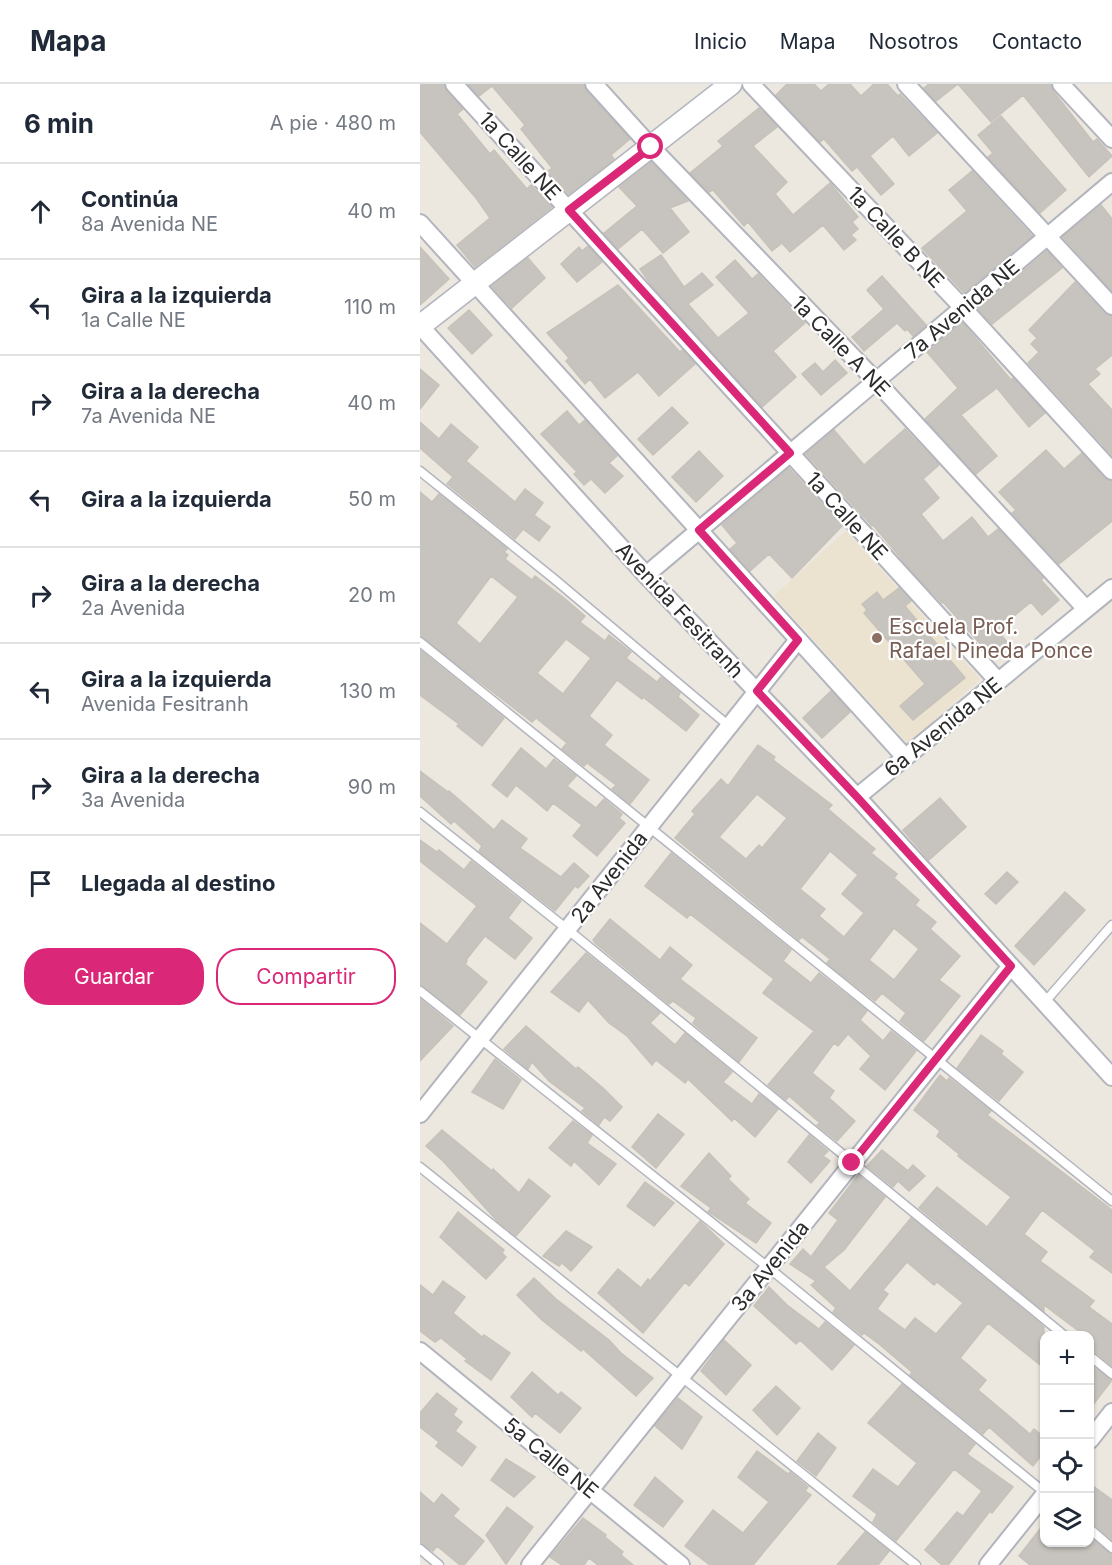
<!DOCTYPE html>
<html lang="es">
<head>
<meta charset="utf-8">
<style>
  :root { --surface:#fff; --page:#f6f6f7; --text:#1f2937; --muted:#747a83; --line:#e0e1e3; --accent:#db2777 }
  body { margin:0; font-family:Inter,sans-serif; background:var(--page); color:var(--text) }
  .controls { position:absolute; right:18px; bottom:18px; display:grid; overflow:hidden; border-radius:12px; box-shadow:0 2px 4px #0004 }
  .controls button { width:54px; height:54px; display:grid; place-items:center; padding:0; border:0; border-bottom:2px solid var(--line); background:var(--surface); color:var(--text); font:30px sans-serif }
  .stop { position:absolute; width:18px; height:18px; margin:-14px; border:4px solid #db2777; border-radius:50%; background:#fff }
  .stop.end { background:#db2777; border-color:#fff; box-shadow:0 2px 6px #0008 }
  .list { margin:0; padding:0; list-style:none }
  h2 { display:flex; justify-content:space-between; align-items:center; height:78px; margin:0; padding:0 24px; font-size:26px }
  h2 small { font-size:20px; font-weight:400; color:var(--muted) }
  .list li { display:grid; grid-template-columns:39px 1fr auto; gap:18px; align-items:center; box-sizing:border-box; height:96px; padding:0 24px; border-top:2px solid var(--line) }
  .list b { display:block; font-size:22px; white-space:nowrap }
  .list p { margin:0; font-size:20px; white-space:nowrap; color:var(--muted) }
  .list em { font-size:20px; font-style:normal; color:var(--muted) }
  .actions { display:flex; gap:12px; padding:18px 24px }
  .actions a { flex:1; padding:14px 0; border:2px solid var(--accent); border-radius:24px; text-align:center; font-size:21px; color:var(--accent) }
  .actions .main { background:var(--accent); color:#fff }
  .icon { flex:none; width:33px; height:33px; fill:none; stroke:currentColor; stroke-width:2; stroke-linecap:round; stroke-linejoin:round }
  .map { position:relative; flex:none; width:692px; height:1481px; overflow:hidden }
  header { display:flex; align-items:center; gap:36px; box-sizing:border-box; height:84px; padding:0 30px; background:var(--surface); border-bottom:2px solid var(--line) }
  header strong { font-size:28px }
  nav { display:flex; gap:33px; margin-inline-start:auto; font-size:21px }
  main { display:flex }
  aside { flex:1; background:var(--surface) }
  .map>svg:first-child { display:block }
  .education { fill:#ebe3d0 }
  .building { fill:#c7c3be; stroke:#c7c2b9; stroke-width:1.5; fill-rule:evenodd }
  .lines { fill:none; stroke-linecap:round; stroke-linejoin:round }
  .service-casing { stroke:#b2b5bd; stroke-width:11 }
  .minor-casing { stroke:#b2b5bd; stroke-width:20 }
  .tertiary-casing { stroke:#b2b5bd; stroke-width:24 }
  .service { stroke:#fff; stroke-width:8 }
  .minor { stroke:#fff; stroke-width:16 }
  .tertiary { stroke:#fff; stroke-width:21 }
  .route { stroke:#db2777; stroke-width:8 }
  .education-dot { fill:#8d6e63; stroke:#fff; stroke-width:2 }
  .labels { text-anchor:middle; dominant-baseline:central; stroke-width:4.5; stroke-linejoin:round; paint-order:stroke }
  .street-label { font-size:21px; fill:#2b2b2b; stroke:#fff }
  .education-label { font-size:21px; fill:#785e54; stroke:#fff; text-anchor:start }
</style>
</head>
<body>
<header>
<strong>Mapa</strong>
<nav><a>Inicio</a><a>Mapa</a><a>Nosotros</a><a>Contacto</a></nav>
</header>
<main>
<aside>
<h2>6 min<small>A pie · 480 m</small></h2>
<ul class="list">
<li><svg class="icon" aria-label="ahead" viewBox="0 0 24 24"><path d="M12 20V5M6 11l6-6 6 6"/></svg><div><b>Continúa</b><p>8a Avenida NE</p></div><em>40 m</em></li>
<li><svg class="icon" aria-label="left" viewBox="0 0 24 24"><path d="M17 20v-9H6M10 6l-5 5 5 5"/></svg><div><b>Gira a la izquierda</b><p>1a Calle NE</p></div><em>110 m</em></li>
<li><svg class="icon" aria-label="right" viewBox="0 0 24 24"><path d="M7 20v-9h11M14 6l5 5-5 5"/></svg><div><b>Gira a la derecha</b><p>7a Avenida NE</p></div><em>40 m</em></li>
<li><svg class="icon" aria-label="left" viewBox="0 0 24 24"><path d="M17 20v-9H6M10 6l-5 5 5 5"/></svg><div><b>Gira a la izquierda</b></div><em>50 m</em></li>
<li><svg class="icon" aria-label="right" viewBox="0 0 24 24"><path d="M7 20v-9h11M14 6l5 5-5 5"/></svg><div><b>Gira a la derecha</b><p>2a Avenida</p></div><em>20 m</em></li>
<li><svg class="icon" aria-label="left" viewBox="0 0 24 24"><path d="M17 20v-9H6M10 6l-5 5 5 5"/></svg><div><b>Gira a la izquierda</b><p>Avenida Fesitranh</p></div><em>130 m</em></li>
<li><svg class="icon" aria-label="right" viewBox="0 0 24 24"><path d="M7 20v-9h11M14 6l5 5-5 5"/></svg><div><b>Gira a la derecha</b><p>3a Avenida</p></div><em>90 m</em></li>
<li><svg class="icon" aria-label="arrive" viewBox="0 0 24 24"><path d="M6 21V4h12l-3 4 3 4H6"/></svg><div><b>Llegada al destino</b></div></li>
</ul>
<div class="actions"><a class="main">Guardar</a><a>Compartir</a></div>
</aside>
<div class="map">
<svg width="692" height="1481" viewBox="0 0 692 1481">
  <rect width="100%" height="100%" fill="#ece7df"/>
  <path class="education" d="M426,447L560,595L488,660L354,512Z"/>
  <path class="building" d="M0,0H24L26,7L43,25L37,30L70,70L74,66L107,105L111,101L132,123L55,183L37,161L70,134L56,114L0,48Z
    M48,0H164L166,7L210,55L191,71L194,75L149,110L128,87L132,84L101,45L105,41L72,2L59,12Z
    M367,0H394L401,7L409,0H430L441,12L454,0H467L478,12L480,10L517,49L489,72L473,52L450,72L474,100L461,111L437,83L432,87L404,55L400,58L356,11Z
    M509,0H631L633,7L673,58L677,55L692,72L669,93L603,11L571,38L538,0L516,17L504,4Z
    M339,24L357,43L333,62L367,98L355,110L373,131L410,99L438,133L432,138L438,145L431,151L436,156L424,166L403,141L370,168L362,159L352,167L328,138L324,142L293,106L289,108L270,89L303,62L298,57Z
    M581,32L646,106L620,129L568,73L573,69L558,51Z
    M231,78L268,117L250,124L269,148L243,169L222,145L198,165L184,149L217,122L199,103Z
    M552,87L612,152L544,209L502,164L547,127L529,106Z
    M681,121L692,135V207L643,153Z
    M168,162L182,178L157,198L141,180L159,163L162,167Z
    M0,163L29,195L0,221Z
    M627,167L642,184L572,240L558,225Z
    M241,171L264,203L282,189L293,201L268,220L298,254L329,229L296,193L315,176L332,195L338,190L385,239L353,267L376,293L342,323L231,201L220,185Z
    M108,174L125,194L92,224L72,202Z
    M462,192L506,241L493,252L487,245L485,247L477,239L444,267L432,253L464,225L447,206Z
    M655,198L684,229L692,232V271L675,285L680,290L668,300L692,326V371L608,279L619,268L611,260L617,254L609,246Z
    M198,201L260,268L262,266L275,280L239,312L218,288L185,314L170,295L165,300L146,277L149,274L127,249Z
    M49,226L72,251L52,270L28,244Z
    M542,238L591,296L593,294L625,329L609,343L577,304L541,331L577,372L556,390L505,335L538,304L507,268Z
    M415,276L427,289L401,311L382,290L395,279L403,288Z
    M0,285L19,301L0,325Z
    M252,323L268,339L233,371L218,355Z
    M147,327L159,341L165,336L197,372L189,379L203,392L185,409L171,395L164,401L154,390L157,388L121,350Z
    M0,338L19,355L31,340L58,363L46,377L95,418L105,405L123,419L114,431L130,443L119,457L103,445L95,455L27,400L33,393L0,364Z
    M485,345L519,381L503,395L519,414L501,430L523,457L552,433L568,453L578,445L623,494L621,496L639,516L622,531L611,518L577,546L588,559L572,573L523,518L522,519L495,491L453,441L452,442L386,370L414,346L444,381Z
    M626,366L644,385L662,369L684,394L692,397V437L639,480L592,429L596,426L579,408Z
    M279,367L303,392L276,418L252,393Z
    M369,384L422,442L372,494L349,470L330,487L310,465L317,459L302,441Z
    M0,408L12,418L19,410L87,465L84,468L88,471L85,475L112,496L115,492L144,514L165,532L160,538L185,557L189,551L211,568L206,574L237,598L241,593L260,609L258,613L279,631L266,647L223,613L222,615L197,596L169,632L192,651L184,661L229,696L210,720L192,705L196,701L167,679L164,682L142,665L147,659L116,634L112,638L0,552ZM71,492L98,513L60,560L36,539ZM146,555L171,574L143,610L117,589Z
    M479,504L491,517L485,522L545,594L493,636L480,622L505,600L444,529L447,526L442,520L457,508L463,516Z
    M0,566L84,634L62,662L37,642L39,640L0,611Z
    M411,607L430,628L402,654L383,634Z
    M338,661L355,673L353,676L412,721L408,725L455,765L451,769L477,790L474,794L499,816L495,821L516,838L510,845L540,872L519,896L540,912L504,957L480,937L486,929L462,909L455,917L407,879L410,875L382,853L379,856L255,754L275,730L272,727L301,695L308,702ZM337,710L367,734L342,764L339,761L326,775L299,753ZM410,767L438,791L422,810L444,829L424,853L399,832L405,825L380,805ZM474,844L499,865L474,896L449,876Z
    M101,664L126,685L134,675L156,692L147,702L176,724L184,715L202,730L199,734L205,739L177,772L153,752L162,741L133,719L127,727L96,701L87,713L72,701Z
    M0,687L28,708L29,707L74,746L82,736L107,755L100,764L141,793L154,779L169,792L158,804L155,802L135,827L59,767L62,762L34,737L31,740L0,712Z
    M520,714L546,743L509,776L483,746Z
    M0,756L17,768L19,766L44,786L51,777L101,817L88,834L112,854L95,875L65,852L46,876L47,877L45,880L67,898L40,931L0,901V839L27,860L57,822L0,777Z
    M251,769L371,866L363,877L391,899L399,889L447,927L440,936L463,957L471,947L496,967L465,1006L440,985L451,972L428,950L418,962L414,959L392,989L414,1007L409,1014L435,1037L417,1057L397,1041L400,1039L369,1012L366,1016L348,1001L394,947L343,909L354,895L270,830L267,834L225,802Z
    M587,788L598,798L576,820L565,810Z
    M645,808L665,826L614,881L595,862Z
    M190,835L240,876L250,863L272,881L260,895L337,954L319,978L273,939L276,934L253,917L249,920L175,859L173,856Z
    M166,869L240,929L230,939L255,961L265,949L312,988L303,998L332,1020L339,1010L358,1025L335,1053L314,1034L312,1037L268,995L265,999L236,976L232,981L207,952L189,939L168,916L159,928L131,908Z
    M0,915L33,942L0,977Z
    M106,942L156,985L158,983L183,1004L202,1023L190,1037L184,1033L179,1041L162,1027L165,1024L129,997L112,978L108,985L84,965Z
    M561,951L583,967L581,970L603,988L579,1017L537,984Z
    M75,975L101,996L83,1025L52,1008Z
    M520,991L527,997L529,994L571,1027L567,1031L692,1126V1189L670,1173L675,1167L622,1126L604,1150L627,1168L620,1177L674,1217L669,1223L692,1240V1282L674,1267L669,1266V1251H664L624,1221V1227L499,1124L517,1103L567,1143L591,1113L538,1072L539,1070L517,1052L520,1047L494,1026Z
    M238,1030L264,1050L236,1084L212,1063Z
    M153,1037L172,1051L167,1059L196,1080L179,1101L154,1077L151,1082L129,1064Z
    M22,1046L72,1087L73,1085L99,1109L109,1095L130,1112L96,1152L78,1138L23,1077L6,1062Z
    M389,1051L408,1067L403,1072L410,1077L391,1099L368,1078Z
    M462,1066L487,1086L473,1103L447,1082Z
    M289,1069L311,1092L308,1095L329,1115L325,1119L351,1139L336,1159L292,1130L288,1128L291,1124L261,1102Z
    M493,1081L505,1092L489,1107L478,1097Z
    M438,1091L465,1113L424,1166L404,1183L430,1207L491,1134L624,1243V1284L568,1239L540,1274L566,1296L558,1306L610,1350L614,1345L624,1353V1368L613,1382L569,1343L563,1350L490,1291L492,1288L459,1260L444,1249L442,1251L413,1228L416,1224L391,1201L396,1197L370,1180L383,1165L391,1173L418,1136L409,1129ZM487,1178L514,1201L517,1198L543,1219L516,1250L495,1234L485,1246L457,1225L468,1210L463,1206Z
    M225,1098L254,1119L234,1142L207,1122Z
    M38,1128L84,1166L82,1169L86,1173L66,1195L20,1153Z
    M280,1137L304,1160L269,1202L265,1198L223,1249L178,1209L198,1185L221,1204L228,1195L230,1197Z
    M146,1147L172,1163L151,1187L142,1179L139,1182L123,1172Z
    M114,1194L136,1215L189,1256L201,1269L233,1294L216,1312L163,1265L161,1267L122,1236L97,1211Z
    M23,1197L45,1213L33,1229L62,1253L64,1251L90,1269L71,1296L45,1277L47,1275L21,1254L15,1258L0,1247V1201L13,1211Z
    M349,1203L367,1221L399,1245L405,1238L434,1261L412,1286L380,1256L376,1260L334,1222Z
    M304,1256L331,1281L306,1311L281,1287Z
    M669,1280L692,1296L669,1326Z
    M112,1288L138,1311L141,1308L161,1324L140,1349L115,1329L112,1333L91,1313Z
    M482,1300L555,1360L547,1370L593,1403L572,1429L570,1427L528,1481H522L505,1466L537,1428L543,1432L562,1407L534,1385L476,1457L453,1438L457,1430L433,1412L453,1385L478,1403L497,1379L448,1339Z
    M356,1302L380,1324L357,1351L333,1326Z
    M17,1309L37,1325L33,1331L42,1338L35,1347L56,1363L42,1382L16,1362L19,1358L0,1343V1329Z
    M258,1314L282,1333L262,1365L235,1342Z
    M398,1349L416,1364L396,1392L377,1377Z
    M337,1367L368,1390L370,1388L388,1403L385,1407L391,1411L333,1481H290L265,1462L293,1426L323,1449L349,1418L318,1393Z
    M86,1375L115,1393L94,1413L71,1396Z
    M235,1393L263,1417L243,1443L214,1421Z
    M669,1399L692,1416V1456L674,1440L669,1439Z
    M0,1408L14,1420L22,1410L39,1425L33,1432L64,1457L44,1481H40L17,1462L13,1467L0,1459Z
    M87,1423L113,1443L86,1480L66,1451Z
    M163,1434L186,1451L185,1453L203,1468L201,1471L213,1481H178L169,1474L164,1481H142L130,1473Z
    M624,1440V1458H669V1453L692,1470V1481H610L599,1472Z
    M445,1448L469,1467L458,1481H417Z"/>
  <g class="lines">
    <defs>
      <path id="service" d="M0,387L133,494L309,642
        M0,558L692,1117
        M0,728L147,845L645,1252
        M0,907L349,1184L624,1408
        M624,919L692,841
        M0,1083L496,1481
        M670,1272L692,1290
        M670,1445L692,1464
        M0,1465L19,1481"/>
      <path id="minor" d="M34,0L578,597
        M174,0L231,63L456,297L666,525
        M331,0L543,224L692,387
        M486,0L692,222
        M641,0L692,55
        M0,139L485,673
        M1,243L226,491L437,713L692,993
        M226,491L692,98
        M437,713L692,504
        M0,1030L378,556
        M0,1267L261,1481
        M670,1356L692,1328
        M110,1481L591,882
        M568,1481L624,1411"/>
      <path id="tertiary" d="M0,242L311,0"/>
    </defs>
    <use href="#service" class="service-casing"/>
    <use href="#minor" class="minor-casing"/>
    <use href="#tertiary" class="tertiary-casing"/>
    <use href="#service" class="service"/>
    <use href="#minor" class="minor"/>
    <use href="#tertiary" class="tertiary"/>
  </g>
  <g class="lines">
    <path class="route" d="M231,63L149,126L370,369L279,446L378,556L337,607L437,713L591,882L432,1079"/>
  </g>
  <circle class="education-dot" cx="457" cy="554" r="6"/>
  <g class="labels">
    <g class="street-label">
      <text transform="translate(100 72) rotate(48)">1a Calle NE</text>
      <text transform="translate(476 153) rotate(47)">1a Calle B NE</text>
      <text transform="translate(542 225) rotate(-40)">7a Avenida NE</text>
      <text transform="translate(421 262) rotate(46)">1a Calle A NE</text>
      <text transform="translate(427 432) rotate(48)">1a Calle NE</text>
      <text transform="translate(260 526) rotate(47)">Avenida Fesitranh</text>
      <text transform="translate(523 643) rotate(-39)">6a Avenida NE</text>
      <text transform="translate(189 793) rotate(-52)">2a Avenida</text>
      <text transform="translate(350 1182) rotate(-51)">3a Avenida</text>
      <text transform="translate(131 1374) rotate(39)">5a Calle NE</text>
    </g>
    <g class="education-label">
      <text x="469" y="542">Escuela Prof.<tspan x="469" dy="24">Rafael Pineda Ponce</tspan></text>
    </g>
  </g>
</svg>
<div class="controls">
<button>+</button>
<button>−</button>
<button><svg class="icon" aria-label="locate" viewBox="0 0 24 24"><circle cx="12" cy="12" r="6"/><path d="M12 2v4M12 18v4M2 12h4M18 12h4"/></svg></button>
<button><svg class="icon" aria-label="layers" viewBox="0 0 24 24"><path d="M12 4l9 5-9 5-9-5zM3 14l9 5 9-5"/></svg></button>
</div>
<div class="stop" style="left:231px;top:63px"></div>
<div class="stop end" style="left:432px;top:1079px"></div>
</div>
</main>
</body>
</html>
